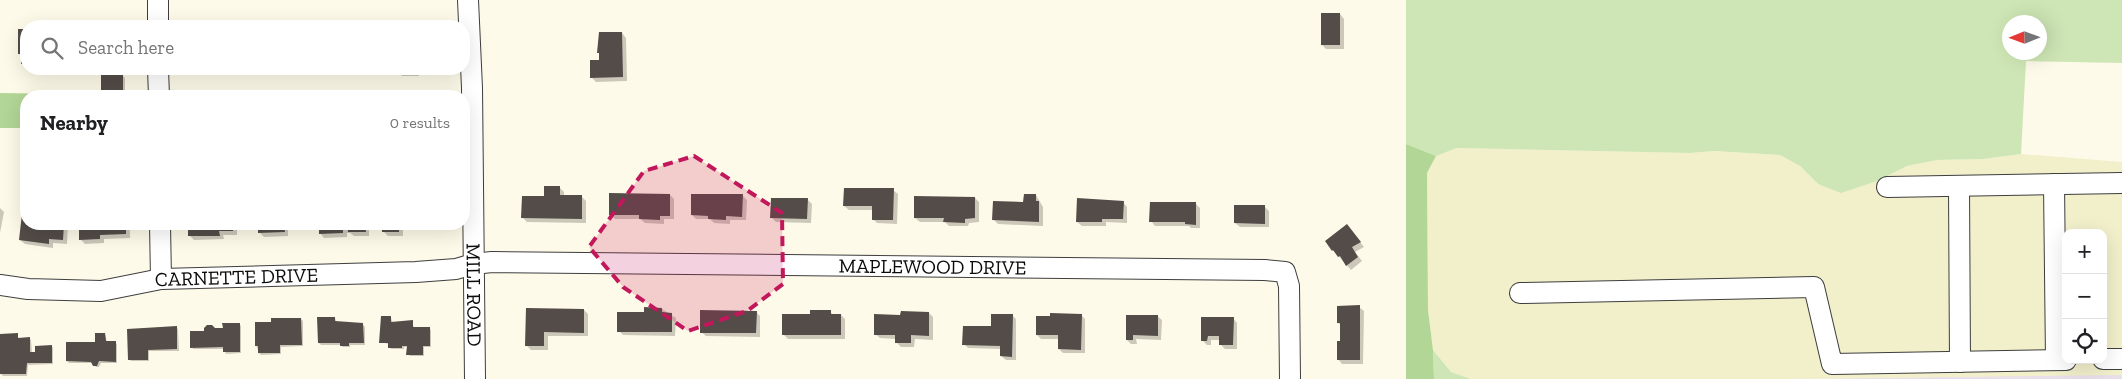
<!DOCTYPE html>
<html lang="en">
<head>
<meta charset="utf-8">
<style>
  :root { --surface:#fff; --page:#f6f6f6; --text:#202124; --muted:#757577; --line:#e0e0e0 }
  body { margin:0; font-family:"Zilla Slab",serif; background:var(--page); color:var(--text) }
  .controls { position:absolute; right:15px; bottom:15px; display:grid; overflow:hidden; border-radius:10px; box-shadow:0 5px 20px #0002 }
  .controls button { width:45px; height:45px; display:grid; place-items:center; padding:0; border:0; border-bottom:1px solid var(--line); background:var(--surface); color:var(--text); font:25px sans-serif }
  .compass { position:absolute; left:2002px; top:15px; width:45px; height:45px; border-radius:50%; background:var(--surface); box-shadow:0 5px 20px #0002; rotate:269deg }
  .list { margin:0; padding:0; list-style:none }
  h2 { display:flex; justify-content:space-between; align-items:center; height:65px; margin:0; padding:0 20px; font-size:21px }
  h2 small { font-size:16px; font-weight:400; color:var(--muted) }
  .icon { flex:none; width:28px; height:28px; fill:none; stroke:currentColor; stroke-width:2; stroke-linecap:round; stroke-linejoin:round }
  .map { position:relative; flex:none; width:2122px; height:379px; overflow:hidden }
  .search { position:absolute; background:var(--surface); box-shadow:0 5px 20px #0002; left:20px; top:20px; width:450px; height:55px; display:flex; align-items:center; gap:12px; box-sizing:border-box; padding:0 18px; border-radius:20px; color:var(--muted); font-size:19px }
  .panel { position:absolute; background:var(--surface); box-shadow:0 5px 20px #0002; left:20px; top:90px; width:450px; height:140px; border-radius:20px }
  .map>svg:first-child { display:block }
  .industrial { fill:#e8dfea }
  .farmland { fill:#f2efcb; fill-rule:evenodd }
  .green { fill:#cee6b5; fill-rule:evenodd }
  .forest { fill:#b2d696 }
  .shadow { fill:#0003 }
  .building { fill:#534c48 }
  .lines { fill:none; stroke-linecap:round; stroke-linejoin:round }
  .minor-casing { stroke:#3e3e3e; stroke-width:22 }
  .minor { stroke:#fff; stroke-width:20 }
  .marked { fill:#c2185b; fill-opacity:0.2; stroke:#c2185b; stroke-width:4; stroke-dasharray:10 6; stroke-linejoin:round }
  .labels { text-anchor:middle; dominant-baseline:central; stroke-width:5; stroke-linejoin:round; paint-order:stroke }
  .street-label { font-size:20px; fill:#0b0b0b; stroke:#fff }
</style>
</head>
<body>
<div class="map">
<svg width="2122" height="379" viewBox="0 0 2122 379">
  <rect width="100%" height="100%" fill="#fefae9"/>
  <path class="industrial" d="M2060,375H2122V379H1798Z"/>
  <path class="farmland" d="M1457,148L1690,153L1714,151L1780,155L1800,166L1818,184L1877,181L1907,166L1937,160L1983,159L2021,154L2122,162V375L1798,379H1471L1451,372L1433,350L1428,310L1427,173L1436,156ZM2066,233H2103V360H2066Z"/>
  <path class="green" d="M1406,0H2122V63L2026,61L2021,154L1983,159L1937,160L1907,166L1877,181L1841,193L1818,184L1800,166L1780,155L1714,151L1690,153L1457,148L1436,156L1406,144ZM2010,22H2040V52H2010Z
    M1433,350L1451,372L1471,379H1434Z"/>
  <path class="forest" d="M0,93L143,95V96H26V128H0Z
    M1406,144L1436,156L1427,173L1428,310L1433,350L1434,379H1406Z"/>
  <path class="shadow" d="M1340,14L1344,19V49H1326L1322,45Z
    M19,30H26V67L22,63V56L19,54Z
    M622,33L626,38L627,81L596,82L591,77L600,61Z
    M198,69H213V71H200Z
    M323,69H366V71H346V75H335L331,71H325Z
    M397,69H419V76H402Z
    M123,76L125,78V93L105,94L103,92Z
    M560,188L564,192V196L582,197L586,201V223L527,222L523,218L545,197Z
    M893,190L898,194L897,224L877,223L873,219V210H849L844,206Z
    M670,195L674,199V219H664V224L645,223L640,219H615L610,214Z
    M742,195L747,200L746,220H730V224L714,223L710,219H696L692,215Z
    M1036,195L1043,207V226L998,224L994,220Z
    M975,198L979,202V222L969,223L968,226H949L945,222H920L915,218Z
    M807,199L812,204L811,223L776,222L772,218Z
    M1123,202L1127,207V223L1106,222V226H1082L1077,222Z
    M1196,204L1200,208V228H1191L1189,226H1155L1151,221Z
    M24,206H26V224H68L67,244L53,243V248L25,244L20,240Z
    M1264,206L1269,211V227H1240L1235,223Z
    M0,208L4,212L0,233Z
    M80,224H130V238L104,239V243L85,244L80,239Z
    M189,224H237V235H223L224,239L194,240L190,236Z
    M259,224H288V236L264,237L260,233Z
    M320,224H369V236H354L350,233H347V237L324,238L320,233Z
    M383,224H429V230H403V236H388L383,231Z
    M1347,225L1364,247L1355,252L1362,261L1351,270L1333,250Z
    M1359,307L1364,311L1363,364H1342L1338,359L1342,342V326L1338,323Z
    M527,309L584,310L588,314V336H548V350H531L526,345Z
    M662,309L676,318L675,336L623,335L619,331L645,313Z
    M756,312L760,316V337L706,336L701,332Z
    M830,312L834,315H841L845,319V339H788L784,335L812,315Z
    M929,313L933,317V340L915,339L914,347H901L896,342V339L880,338L875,334L902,316Z
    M1012,315L1016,319V360H1006L1001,356V349L968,348L964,344Z
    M1081,315L1085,319V353H1063L1059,349V339H1041L1037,335Z
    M1127,316H1157L1162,320L1161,340L1136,339L1137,344H1131L1127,340Z
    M335,318L337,323L363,325L365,327V345H350V347H343L340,345H321L319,343Z
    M391,318L393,323L412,321L414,328H429L431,330V347H424V356H410L408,354V347H404V349H391L389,344L380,342Z
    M1203,318H1233L1237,323V349H1225L1220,344V340H1211V345H1207L1202,340Z
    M301,319L303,321V346L281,347V354L261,355L259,353L256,345Z
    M239,324L241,326V353L226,354L224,349H193L192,347L206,332Z
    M177,328L178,329L179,351H149V361H131L129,359Z
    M17,334L19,339L29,338L31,340L32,353L52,346L53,348V364L28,365L27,376H3L1,374Z
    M105,334L107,342H115L117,344V363H101L99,367H96L93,363H69L67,361L96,344Z"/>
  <path class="building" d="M1321,13H1340V45H1321Z
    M18,29H26V64H21V54H18Z
    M599,32H622L623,77L590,78V60H599V53H597Z
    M101,74L123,75V92H101Z
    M544,186H560V195H582V219L521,218L522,196H544Z
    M844,188H894L893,220H872V206H843Z
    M609,193L670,194V216H660V220L639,219V215H609Z
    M691,194H743L742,217L726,216V220L708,219V216L691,215Z
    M1024,194H1036V201H1039V222L992,220L993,201L1023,202Z
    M914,196L975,197V218L965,219V223L943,222L944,218H914Z
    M771,198H808L807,219L770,218Z
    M1077,198L1124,201L1123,219H1102V222H1076Z
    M1150,202H1196V225L1185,224V222H1149Z
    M23,205H26V224H64L63,240L49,239V244L19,240Z
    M1234,205H1265V224L1234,223Z
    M79,224H126V234L100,235V239L79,240Z
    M188,224H233V231H219L220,236H188Z
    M258,224H284L285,232L258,233Z
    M319,224H365L366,232H348V229H343V233L319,234Z
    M382,224H425V226H399V232H382Z
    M1347,224L1361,242L1352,247L1358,257L1346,266L1340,256L1338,257L1333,250L1332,251L1325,241Z
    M1360,305V360H1337V341H1340V323H1337V306Z
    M644,307L662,308V312L672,313V332H617V312H644Z
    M526,308L584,309V333L544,332V346H525Z
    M700,310L757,311L756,333H700Z
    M810,310H831V314H841V335H782V314H810Z
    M901,311L929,312V336L911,335V343H895V335H874V314L900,315Z
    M1050,313L1082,314L1081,350L1058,349V335H1036V316H1050Z
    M991,314H1013L1012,357L1000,356V346L962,345L963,326H991Z
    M1126,315H1158V336L1133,335V340H1126Z
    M381,316H391V322L413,320V327H430V346H423V355H406L407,346H402V348H388V343H379Z
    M317,317H335V321L363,323L364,343H349V346H340V343H318Z
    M1201,317H1234L1233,345H1219V336H1208L1207,341H1201Z
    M271,318H301L302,345H280V353H258V346H255V322H271Z
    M222,323H240V352H223V347L190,348V331H204V328L207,325H212L215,328H223Z
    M177,326V349L148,350V360H128L127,329Z
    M18,333V338L30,337V352H35V346L52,345V363H27L26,374H0V334Z
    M95,333H105L106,341H116V362L99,361L97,366H93L91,362L66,361V342H95Z"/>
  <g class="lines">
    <defs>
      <g id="minor">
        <path d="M158,0V26"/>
        <path id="s1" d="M468,0L472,88L475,379"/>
        <path d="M158,69L159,96"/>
        <path d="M2054,184L2056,360"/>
        <path d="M1959,186L1960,362"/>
        <path d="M1887,187L2122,183"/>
        <path d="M160,224L161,279"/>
        <path id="s2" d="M0,285L28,289L101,291L161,279L416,272L456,269L473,264L492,262L1265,270L1285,272L1289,286L1290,379"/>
        <path d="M1520,293L1814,287L1832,364L2066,360"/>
        <path d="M2103,359H2122"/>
      </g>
    </defs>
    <use href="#minor" class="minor-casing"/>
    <use href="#minor" class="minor"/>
  </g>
  <path class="marked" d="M694,156L782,213L783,284L747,311L688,331L623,287L589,247L644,171Z"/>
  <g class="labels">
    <g class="street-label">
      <text stroke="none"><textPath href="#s2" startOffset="935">MAPLEWOOD DRIVE</textPath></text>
      <text stroke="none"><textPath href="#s2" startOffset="238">CARNETTE DRIVE</textPath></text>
      <text stroke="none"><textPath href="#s1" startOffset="295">MILL ROAD</textPath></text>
    </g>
  </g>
</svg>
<div class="controls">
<button>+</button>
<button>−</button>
<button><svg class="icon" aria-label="locate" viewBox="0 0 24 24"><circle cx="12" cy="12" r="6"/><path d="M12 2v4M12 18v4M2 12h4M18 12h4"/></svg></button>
</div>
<svg class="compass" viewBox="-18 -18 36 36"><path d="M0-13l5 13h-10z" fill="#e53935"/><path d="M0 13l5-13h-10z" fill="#757577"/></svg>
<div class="search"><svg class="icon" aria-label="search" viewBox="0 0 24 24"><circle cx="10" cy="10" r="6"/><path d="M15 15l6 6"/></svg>Search here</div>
<section class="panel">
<h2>Nearby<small>0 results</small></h2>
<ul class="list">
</ul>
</section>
</div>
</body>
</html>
